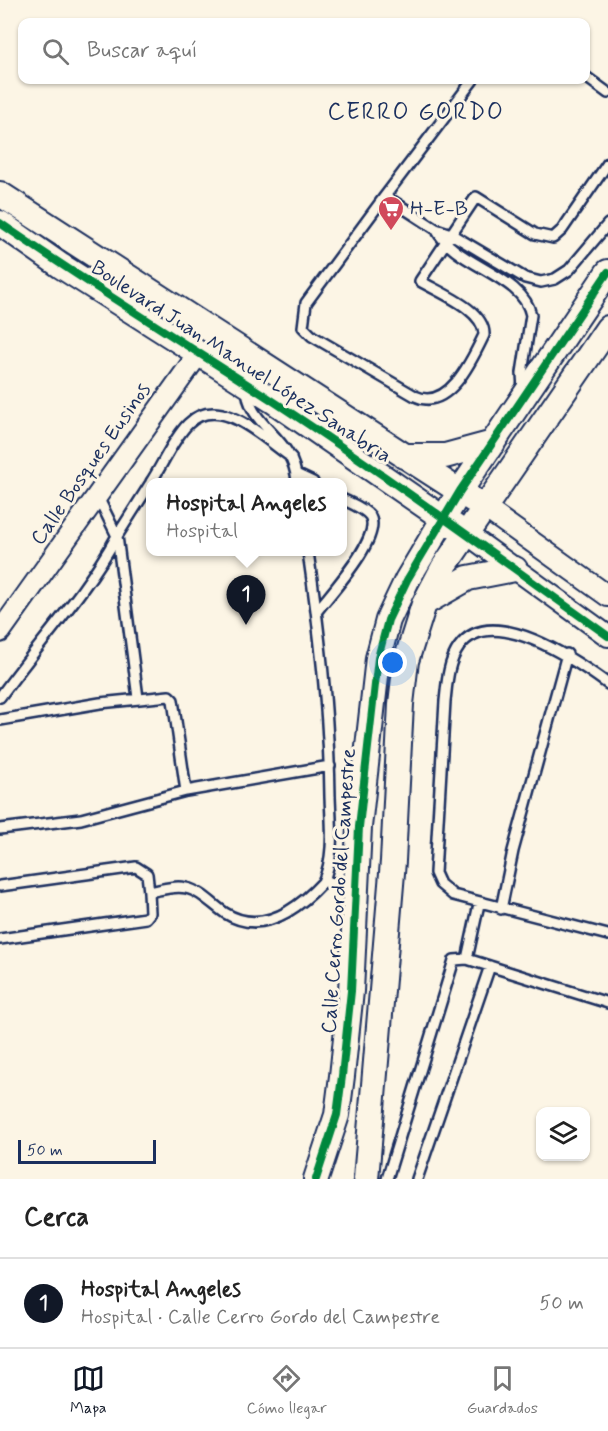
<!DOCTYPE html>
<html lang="es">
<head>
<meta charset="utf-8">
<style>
  :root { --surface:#fff; --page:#f6f6f6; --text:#222; --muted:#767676; --line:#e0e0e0; --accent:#111827 }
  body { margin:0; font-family:Mynerve,sans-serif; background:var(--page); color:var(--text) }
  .controls { position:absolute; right:18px; bottom:18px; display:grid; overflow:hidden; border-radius:12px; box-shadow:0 2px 4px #0004 }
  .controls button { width:54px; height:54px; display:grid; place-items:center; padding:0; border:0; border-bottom:2px solid var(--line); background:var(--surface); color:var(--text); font:30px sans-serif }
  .scale { position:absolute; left:18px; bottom:15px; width:138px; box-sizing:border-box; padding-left:6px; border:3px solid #1b2f5e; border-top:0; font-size:16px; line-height:21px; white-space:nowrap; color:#1b2f5e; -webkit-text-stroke:4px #fcf5e5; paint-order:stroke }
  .you { position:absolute; left:393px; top:663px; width:21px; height:21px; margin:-15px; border:4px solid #fff; border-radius:50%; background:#1a73e8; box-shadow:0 0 0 9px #1a73e833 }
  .badge { display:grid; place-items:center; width:39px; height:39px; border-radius:50%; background:var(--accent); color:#fff; font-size:20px; font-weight:700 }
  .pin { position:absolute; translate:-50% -50px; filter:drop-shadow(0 2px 3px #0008) }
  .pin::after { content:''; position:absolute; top:32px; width:21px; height:18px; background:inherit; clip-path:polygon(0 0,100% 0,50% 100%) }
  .popup { position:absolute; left:146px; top:478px; width:201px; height:78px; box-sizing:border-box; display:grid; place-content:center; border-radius:12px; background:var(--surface); filter:drop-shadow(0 2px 4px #0005); font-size:20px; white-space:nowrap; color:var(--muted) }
  .popup b { font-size:22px; color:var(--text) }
  .popup::after { content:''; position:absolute; left:50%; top:100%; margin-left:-12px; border:12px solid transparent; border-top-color:var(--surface) }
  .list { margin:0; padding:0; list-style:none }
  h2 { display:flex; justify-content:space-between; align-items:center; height:78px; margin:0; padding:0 24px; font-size:26px }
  h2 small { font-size:20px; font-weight:400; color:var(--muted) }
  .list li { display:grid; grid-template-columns:39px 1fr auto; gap:18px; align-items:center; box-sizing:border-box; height:90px; padding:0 24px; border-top:2px solid var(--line) }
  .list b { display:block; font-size:22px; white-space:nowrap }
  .list p { margin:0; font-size:20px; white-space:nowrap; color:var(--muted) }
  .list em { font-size:20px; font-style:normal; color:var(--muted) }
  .icon { flex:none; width:33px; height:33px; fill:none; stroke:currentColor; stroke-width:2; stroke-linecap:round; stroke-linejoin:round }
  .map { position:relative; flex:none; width:608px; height:1179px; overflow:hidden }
  .search { position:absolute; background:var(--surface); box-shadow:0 2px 4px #0004; left:18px; right:18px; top:18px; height:66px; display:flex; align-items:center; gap:15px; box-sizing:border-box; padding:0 21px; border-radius:12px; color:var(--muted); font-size:22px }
  .sheet { height:168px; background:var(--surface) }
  nav { display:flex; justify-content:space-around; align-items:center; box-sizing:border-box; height:84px; border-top:2px solid var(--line); background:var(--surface); font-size:16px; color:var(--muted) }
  nav a { display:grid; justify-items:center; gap:3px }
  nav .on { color:var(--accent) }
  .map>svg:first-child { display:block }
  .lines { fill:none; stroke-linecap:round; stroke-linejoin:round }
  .service-casing { stroke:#1b2f5e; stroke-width:14 }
  .minor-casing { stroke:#1b2f5e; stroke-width:24 }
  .tertiary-casing { stroke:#1b2f5e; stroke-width:28 }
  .service { stroke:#fcf5e5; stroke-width:9 }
  .minor { stroke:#fcf5e5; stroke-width:20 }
  .tertiary { stroke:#fcf5e5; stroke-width:24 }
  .cycleway-casing { stroke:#fcf5e5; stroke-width:11 }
  .cycleway { stroke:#00873e; stroke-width:8 }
  .labels { text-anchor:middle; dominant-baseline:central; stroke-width:6; stroke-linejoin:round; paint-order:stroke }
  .poi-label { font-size:21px; fill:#1b2f5e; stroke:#fcf5e5; text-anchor:start }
  .street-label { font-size:21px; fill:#1b2f5e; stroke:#fcf5e5 }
  .quarter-label { font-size:24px; letter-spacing:1.5px; fill:#1b2f5e; stroke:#fcf5e5 }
</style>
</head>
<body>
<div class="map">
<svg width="608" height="1179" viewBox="0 0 608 1179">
  <rect width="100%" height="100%" fill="#fcf5e5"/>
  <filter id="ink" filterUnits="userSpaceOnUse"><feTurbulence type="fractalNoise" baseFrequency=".0167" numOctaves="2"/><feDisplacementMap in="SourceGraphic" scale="12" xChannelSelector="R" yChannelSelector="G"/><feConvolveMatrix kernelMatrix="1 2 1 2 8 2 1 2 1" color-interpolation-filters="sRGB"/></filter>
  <g filter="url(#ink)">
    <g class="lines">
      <defs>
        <path id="service" d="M586,77L608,93
          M473,80L385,196L436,229L451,234L525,278L541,282L555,279L569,270L608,224
          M385,196L306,303L303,327L312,336L415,396C448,412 472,360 484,335C485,310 440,293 420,281L476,197L535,234L553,238L562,230L608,163
          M436,229C455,266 523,275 531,315L522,373L523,390
          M247,387C247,427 294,436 297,482
          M296,474L313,482
          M151,482C163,464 173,439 188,424C220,392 264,439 291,457
          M98,497L117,536
          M117,536L150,484
          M308,552C320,633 329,714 330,797C331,825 335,856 323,882L356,884
          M317,611C330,594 383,537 370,516C364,508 350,503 342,499
          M608,684C578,662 491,601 459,647C448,662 447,683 445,701L435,873L440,884L453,895L608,935
          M0,697C39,643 85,594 117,536L138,698
          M0,720L100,703L169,696L173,700L186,791L81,819L0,829
          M186,791L330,766
          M0,886L136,867L147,874L149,892C160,890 175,885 186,888C201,891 213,905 225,913C262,936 298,909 323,882
          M501,909L513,851L567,654
          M0,939L146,918L150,913L149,892
          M467,959L479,904
          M387,1179L454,960L467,959L608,1003
          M417,1179L490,966"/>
        <path id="minor" d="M485,508L608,596
          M467,534L608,636
          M0,632L199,353"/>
        <path id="tertiary" d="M0,194L473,500
          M0,223L61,266L272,400L457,528
          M404,456H445L493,443
          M426,602L468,578L515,569
          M316,1179L337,1115L342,1076L351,991L359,827L378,658L388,620L407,580L460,491L608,272
          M366,1179L393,861L401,704L406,661L424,604L443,568L608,328"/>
      </defs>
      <use href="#service" class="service-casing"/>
      <use href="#minor" class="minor-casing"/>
      <use href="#tertiary" class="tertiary-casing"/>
      <use href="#service" class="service"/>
      <use href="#minor" class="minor"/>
      <use href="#tertiary" class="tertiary"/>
      <defs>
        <path id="cycleway" d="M0,223C88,284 180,340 270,399C385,474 496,556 608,636
          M316,1179L337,1115L342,1076L351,991L359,827L378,658L388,620L407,580L460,491L608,272"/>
      </defs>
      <use href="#cycleway" class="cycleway-casing"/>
      <use href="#cycleway" class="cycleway"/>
    </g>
  </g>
  <defs>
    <symbol id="supermarket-pin" viewBox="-11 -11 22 30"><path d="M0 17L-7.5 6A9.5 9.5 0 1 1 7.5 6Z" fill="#d1495b" stroke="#fcf5e5"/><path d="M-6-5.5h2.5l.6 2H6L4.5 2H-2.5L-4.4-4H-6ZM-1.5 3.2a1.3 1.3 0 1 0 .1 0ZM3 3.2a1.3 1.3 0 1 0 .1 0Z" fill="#fff"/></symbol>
  </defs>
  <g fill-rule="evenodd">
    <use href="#supermarket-pin" x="376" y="194" width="30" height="40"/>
  </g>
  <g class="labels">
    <g class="poi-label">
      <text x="410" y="209">H-E-B</text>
    </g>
    <g class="street-label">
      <text transform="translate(241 362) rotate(33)">Boulevard Juan Manuel López Sanabria</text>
      <text transform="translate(91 464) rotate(-55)">Calle Bosques Eusinos</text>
      <text transform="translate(339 891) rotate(-86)">Calle Cerro Gordo del Campestre</text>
    </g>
    <g class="quarter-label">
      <text x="416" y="112">CERRO GORDO</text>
    </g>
  </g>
</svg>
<div class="controls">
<button><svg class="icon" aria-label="layers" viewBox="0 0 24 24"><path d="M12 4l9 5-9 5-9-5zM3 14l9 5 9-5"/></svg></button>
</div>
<div class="scale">50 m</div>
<div class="you"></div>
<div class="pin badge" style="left:246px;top:625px">1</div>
<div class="popup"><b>Hospital Angeles</b>Hospital</div>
<div class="search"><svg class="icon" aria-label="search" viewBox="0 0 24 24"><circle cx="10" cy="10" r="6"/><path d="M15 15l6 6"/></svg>Buscar aquí</div>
</div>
<section class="sheet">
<h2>Cerca<small></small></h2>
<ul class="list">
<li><span class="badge">1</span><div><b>Hospital Angeles</b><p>Hospital · Calle Cerro Gordo del Campestre</p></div><em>50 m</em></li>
</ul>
</section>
<nav>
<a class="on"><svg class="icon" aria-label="map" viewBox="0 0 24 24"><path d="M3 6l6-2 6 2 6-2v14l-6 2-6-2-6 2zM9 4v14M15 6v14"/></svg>Mapa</a>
<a><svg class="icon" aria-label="directions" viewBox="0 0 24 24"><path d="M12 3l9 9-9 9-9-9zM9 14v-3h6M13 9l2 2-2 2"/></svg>Cómo llegar</a>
<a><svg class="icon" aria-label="saved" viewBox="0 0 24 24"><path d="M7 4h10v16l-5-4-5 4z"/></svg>Guardados</a>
</nav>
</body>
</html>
